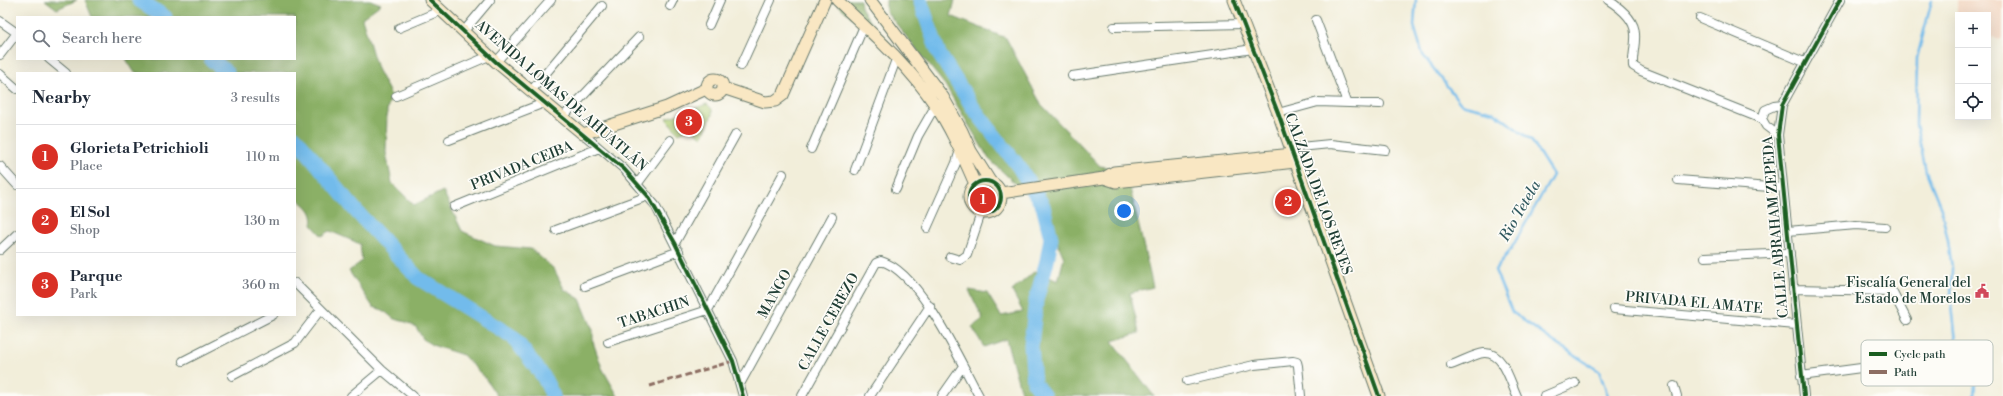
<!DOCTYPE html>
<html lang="en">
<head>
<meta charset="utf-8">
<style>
  :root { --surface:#fff; --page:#f6f6f7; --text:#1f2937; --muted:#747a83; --line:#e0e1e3; --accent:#d93025 }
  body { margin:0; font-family:"Libre Bodoni",serif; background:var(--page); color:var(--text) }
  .controls { position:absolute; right:12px; top:12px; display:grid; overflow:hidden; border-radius:0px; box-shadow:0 4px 16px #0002 }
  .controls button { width:36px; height:36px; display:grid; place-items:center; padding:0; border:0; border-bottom:1px solid var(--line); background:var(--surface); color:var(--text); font:20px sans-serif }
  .you { position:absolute; left:1124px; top:211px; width:14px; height:14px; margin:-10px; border:3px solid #fff; border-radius:50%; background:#1a73e8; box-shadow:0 0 0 6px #1a73e833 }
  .badge { display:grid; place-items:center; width:26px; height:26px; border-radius:50%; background:var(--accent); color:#fff; font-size:13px; font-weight:700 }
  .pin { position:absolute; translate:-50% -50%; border:2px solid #fff; box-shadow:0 1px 4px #0006 }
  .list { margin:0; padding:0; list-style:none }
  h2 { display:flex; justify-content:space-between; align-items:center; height:52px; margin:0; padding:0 16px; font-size:17px }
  h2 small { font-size:13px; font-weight:400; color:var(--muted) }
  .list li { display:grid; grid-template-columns:26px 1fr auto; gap:12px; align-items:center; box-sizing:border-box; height:64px; padding:0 16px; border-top:1px solid var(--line) }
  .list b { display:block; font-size:15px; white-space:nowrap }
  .list p { margin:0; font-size:13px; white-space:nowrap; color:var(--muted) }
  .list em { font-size:13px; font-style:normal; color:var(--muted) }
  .icon { flex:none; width:22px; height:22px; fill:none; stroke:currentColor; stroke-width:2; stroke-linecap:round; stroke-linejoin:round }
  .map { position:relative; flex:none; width:2003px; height:396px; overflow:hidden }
  .search { position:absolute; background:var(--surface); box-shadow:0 4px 16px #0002; left:16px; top:16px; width:280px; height:44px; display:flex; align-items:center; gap:10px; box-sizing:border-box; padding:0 14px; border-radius:0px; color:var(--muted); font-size:15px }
  .panel { position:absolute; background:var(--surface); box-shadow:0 4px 16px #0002; left:16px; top:72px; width:280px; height:244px; border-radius:0px }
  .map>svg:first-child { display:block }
  .built { fill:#f2d4be }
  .green { fill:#afcd75; stroke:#678554 }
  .forest { fill:#8bb066; stroke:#55764d }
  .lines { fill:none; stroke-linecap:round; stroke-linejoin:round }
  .stream { stroke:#72bbeb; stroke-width:2.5 }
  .river { stroke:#72bbeb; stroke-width:15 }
  .street-casing { stroke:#697b6e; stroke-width:10 }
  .secondary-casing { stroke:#697b6e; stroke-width:13 }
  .street { stroke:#fff; stroke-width:8 }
  .secondary { stroke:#f9e7c3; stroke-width:11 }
  .quiet { stroke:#8d6e63; stroke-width:3; stroke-dasharray:6 3; stroke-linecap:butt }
  .cycleway-casing { stroke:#fdfcf7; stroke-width:6 }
  .cycleway { stroke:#1b5e20; stroke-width:4 }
  .labels { text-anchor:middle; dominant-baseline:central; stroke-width:3.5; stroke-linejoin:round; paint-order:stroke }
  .street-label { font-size:14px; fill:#1f3d34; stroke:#fdfcf7 }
  .poi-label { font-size:14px; fill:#1f3d34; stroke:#fdfcf7; text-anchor:end }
  .water-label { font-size:15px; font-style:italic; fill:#345c62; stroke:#fdfcf7 }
  .key { fill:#fdfcf7; stroke:#bac3bc; stroke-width:1 }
  .key-label { font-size:11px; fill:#1f3d34 }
</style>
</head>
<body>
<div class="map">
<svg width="2003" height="396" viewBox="0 0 2003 396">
  <rect width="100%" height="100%" fill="#fdfcf7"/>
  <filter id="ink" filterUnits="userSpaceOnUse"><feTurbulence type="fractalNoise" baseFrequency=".025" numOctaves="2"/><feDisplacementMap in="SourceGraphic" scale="8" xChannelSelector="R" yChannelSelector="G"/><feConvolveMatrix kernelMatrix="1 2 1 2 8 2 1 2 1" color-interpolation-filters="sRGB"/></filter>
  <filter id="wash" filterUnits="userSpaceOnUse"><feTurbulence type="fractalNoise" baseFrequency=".012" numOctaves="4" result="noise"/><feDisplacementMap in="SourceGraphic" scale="16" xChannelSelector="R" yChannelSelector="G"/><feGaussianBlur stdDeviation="0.9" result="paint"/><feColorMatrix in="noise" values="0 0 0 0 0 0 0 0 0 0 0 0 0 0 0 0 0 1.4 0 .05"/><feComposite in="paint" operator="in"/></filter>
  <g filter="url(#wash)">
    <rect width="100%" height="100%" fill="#f2eeda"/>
    <path class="built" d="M1957,0H2003V39L1988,37V15H1958L1957,35Z"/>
    <path class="green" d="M707,104L712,109V115L702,137L690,128L679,133L673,127L667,118Z"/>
    <path class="forest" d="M45,0H77L57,9Z
      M85,0H370L381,4L362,18L377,69L391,95L387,110L386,153L392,183L414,205L443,191L462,231L495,246L531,249L554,269L564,289L580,299L593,330V342L602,368L618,396H497L485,378L463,355L432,345L423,339L416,327L406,322L394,319L383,310L373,307L349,271L362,261L360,244L330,231L322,236L312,225C315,211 305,205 295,197V73H135L126,59H295V17H92Z
      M833,0H860L861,7L867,17L931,91Z
      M886,0H955L951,16L1006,38L1041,104L1100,166L1126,171L1153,287L1130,293L1139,333L1112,341L1154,396H1022L1006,339L984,347L972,327L983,319L969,290L987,293L1001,316L1023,312L1012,291L1035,271L1058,281L1064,258L1050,225L1039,181L1018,186L989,159L945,85L886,11Z"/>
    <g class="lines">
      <path class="stream" d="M1416,0L1414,26L1423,55L1461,104L1494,112L1531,140L1553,175L1511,249L1495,270L1512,312L1551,340L1599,371L1608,396
        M1932,0L1917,58L1916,125L1926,171L1941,208L1948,241L1952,268L1951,297L1956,341L1960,359L1975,383L1974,396"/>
      <path class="river" d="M139,0L165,17
        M920,0L939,54L974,109L1019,167L1043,206L1051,238L1047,261L1036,300L1031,345L1034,383L1044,396
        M211,59L227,73
        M295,137L356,211L418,278L513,337L543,376L553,396"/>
    </g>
  </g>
  <g filter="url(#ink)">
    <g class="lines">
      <defs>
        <path id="street" d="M1608,0C1619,7 1635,19 1635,34C1636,45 1632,55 1633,66L1641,71L1762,119
          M670,6L673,0
          M1700,18L1804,62
          M1316,20L1347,102
          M0,21L17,33
          M709,25L720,0
          M1114,27L1243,24
          M399,28L442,10
          M464,31L490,0
          M0,55L17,33
          M49,59L66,73
          M496,62L551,0
          M741,66L771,0
          M0,74L17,89
          M1072,76L1253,49
          M531,91L602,6
          M396,96L489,56
          M1278,113L1318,102L1380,104
          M562,118L639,37
          M583,134L624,169L655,205L733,361L743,396
          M1778,135L1766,126L1762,119L1765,110L1774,106L1782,105
          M449,140L544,103
          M1290,148L1330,144L1385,150
          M811,149L864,26
          M0,166L17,185
          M855,170L897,57
          M1678,180L1783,188
          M638,183L670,140
          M896,189L918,136L937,103
          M454,207L599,148
          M927,228L956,163L960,150
          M556,230L648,196
          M1788,231L1856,225L1885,227
          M675,243L736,134
          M0,250L17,234
          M950,257L960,260L967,255L981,213
          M1705,257L1790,253
          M295,283L382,370L413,396
          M585,286L679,251
          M1793,289L1892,291L1907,320
          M1614,309L1796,325
          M608,342L708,310L783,174
          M183,361L273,315
          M1451,365C1461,362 1474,354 1484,353C1504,352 1510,382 1517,396
          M232,376L295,343L321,309
          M1801,376L1906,362
          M1187,381L1254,365L1293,361L1297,362L1298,366L1301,396
          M740,384L832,217
          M1674,386L1677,396
          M351,396L382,370
          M802,396L876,263L881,261C920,272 960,361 979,396
          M870,396L930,306
          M942,396L963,366
          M1544,396L1575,383
          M1804,396L1778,135L1782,105L1840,0"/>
        <path id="secondary" d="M430,0L496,62L583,134L667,107L706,89
          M837,0C872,33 908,65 935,105C952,130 963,157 975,184
          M870,0L943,97L962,131L971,151L990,181
          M1234,0L1278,113L1379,396
          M707 87a8 8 0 1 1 16 0a8 8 0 1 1-16 0Z
          M723,88L765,102L775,101L783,95L825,0
          M1104,178L1116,182L1295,162
          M969 197a16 16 0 1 1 32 0a16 16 0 1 1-32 0Z
          M1001,193L1104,178L1114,172L1293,154"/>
      </defs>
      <use href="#street" class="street-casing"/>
      <use href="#secondary" class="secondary-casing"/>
      <use href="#street" class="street"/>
      <use href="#secondary" class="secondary"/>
      <path class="quiet" d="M650,386L733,361"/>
      <defs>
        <path id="cycleway" d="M430,0L496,62L624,169L648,196L675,243L733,361L743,396
          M1234,0L1278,113L1379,396
          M969 197a16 16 0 1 1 32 0a16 16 0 1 1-32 0Z
          M1804,396L1778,135L1782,105L1840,0"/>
      </defs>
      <use href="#cycleway" class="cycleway-casing"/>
      <use href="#cycleway" class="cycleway"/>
    </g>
  </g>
  <defs>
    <symbol id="civic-bare" viewBox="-9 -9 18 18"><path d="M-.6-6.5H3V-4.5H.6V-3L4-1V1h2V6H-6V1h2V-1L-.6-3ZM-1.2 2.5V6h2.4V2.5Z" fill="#d1495b" stroke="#fdfcf7" stroke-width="2.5" paint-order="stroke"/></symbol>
  </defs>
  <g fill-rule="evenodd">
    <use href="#civic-bare" x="1972" y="281" width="20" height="20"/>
  </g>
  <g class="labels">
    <g class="street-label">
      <text transform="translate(561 96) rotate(41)">AVENIDA LOMAS DE AHUATLÁN</text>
      <text transform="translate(522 166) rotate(-22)">PRIVADA CEIBA</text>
      <text transform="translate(1318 194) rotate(70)">CALZADA DE LOS REYES</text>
      <text transform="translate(1776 227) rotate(-95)">CALLE ABRAHAM ZEPEDA</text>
      <text transform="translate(775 294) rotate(-61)">MANGO</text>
      <text transform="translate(1694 303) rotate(5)">PRIVADA EL AMATE</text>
      <text transform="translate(654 313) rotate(-18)">TABACHIN</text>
      <text transform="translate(829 322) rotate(-61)">CALLE CEREZO</text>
    </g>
    <g class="poi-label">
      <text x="1971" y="283">Fiscalía General del<tspan x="1971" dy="16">Estado de Morelos</tspan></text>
    </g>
    <g class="water-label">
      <text transform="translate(1520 211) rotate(-60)">Rio Tetela</text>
    </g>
  </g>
  <rect x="1861" y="340" width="132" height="46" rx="6" class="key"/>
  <rect x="1869" y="352" width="18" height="4" fill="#1b5e20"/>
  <rect x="1869" y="370" width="18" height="4" fill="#8d6e63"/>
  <g class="key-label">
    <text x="1894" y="358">Cycle path</text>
    <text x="1894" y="376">Path</text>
  </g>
</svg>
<div class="controls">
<button>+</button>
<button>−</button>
<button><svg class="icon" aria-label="locate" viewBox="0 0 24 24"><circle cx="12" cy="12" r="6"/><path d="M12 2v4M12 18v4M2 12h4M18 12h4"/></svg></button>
</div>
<div class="you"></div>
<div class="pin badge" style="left:983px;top:200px">1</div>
<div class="pin badge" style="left:1288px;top:202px">2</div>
<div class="pin badge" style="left:689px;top:122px">3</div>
<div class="search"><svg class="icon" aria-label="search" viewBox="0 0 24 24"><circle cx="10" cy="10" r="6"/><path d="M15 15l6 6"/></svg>Search here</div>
<section class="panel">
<h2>Nearby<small>3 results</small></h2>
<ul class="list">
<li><span class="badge">1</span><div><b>Glorieta Petrichioli</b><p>Place</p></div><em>110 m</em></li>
<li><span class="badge">2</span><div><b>El Sol</b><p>Shop</p></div><em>130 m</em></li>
<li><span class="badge">3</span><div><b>Parque</b><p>Park</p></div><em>360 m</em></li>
</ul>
</section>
</div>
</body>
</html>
